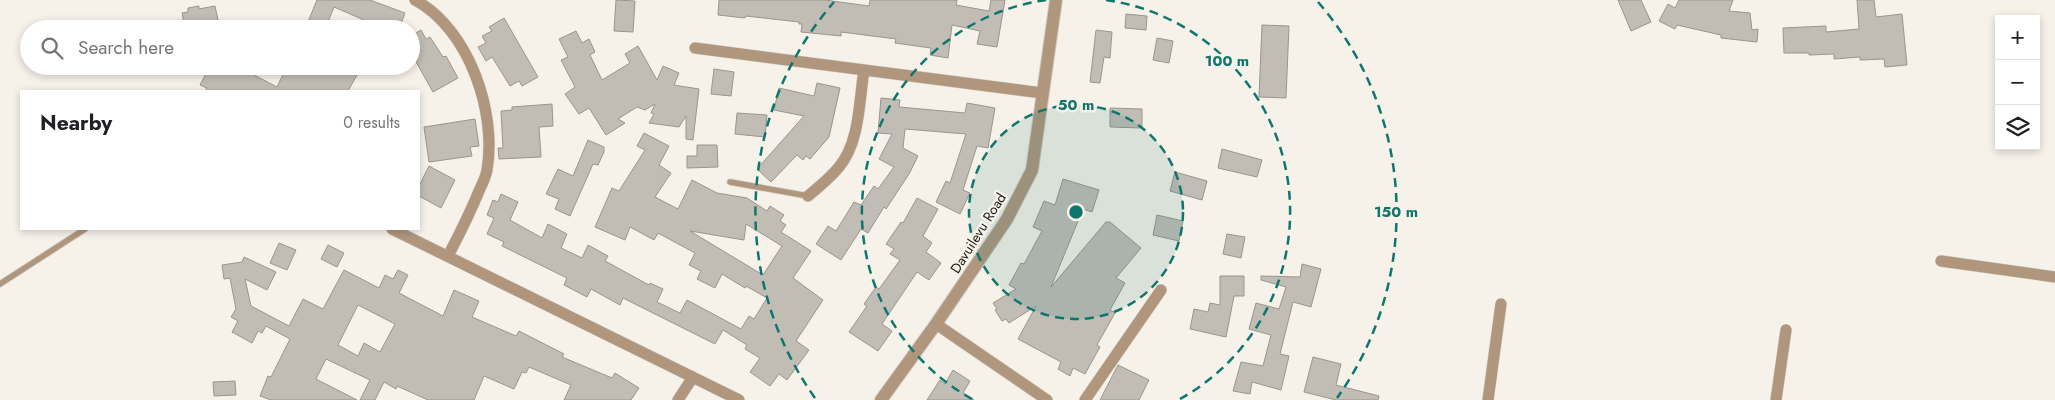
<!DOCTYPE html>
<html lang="en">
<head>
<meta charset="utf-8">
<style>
  :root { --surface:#fff; --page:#f6f6f6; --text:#202124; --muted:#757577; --line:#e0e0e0 }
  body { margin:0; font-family:Jost,sans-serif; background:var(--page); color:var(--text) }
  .controls { position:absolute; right:15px; top:15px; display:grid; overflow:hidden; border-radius:0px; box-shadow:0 2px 8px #0003 }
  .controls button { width:45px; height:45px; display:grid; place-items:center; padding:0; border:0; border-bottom:1px solid var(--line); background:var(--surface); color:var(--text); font:25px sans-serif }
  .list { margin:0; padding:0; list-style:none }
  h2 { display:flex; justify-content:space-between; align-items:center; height:65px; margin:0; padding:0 20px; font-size:21px }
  h2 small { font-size:16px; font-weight:400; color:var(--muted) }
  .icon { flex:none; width:28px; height:28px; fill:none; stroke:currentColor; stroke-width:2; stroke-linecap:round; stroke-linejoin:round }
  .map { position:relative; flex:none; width:2055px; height:400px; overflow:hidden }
  .search { position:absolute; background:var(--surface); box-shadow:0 2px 8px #0003; left:20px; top:20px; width:400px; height:55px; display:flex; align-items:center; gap:12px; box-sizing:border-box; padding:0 18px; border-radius:28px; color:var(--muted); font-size:19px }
  .panel { position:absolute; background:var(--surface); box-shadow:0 2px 8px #0003; left:20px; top:90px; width:400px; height:140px; border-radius:0px }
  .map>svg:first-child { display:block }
  .building { fill:#c1bdb5; stroke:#99968e; fill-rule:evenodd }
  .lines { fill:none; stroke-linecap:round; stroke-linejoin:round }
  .service-casing { stroke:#d3cfc8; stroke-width:7 }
  .minor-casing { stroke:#d3cfc8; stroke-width:12 }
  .tertiary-casing { stroke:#d3cfc8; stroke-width:14 }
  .service { stroke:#b0967d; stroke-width:5.5 }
  .minor { stroke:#b0967d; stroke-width:11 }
  .tertiary { stroke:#b0967d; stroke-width:12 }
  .ring { fill:none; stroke:#0f766e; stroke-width:2.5; stroke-dasharray:9 6 }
  .labels { text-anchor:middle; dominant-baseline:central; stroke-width:5; stroke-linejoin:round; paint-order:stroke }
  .street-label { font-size:14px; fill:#1c1b18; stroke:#f6f1e9 }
  .centre { fill:#0f766e; stroke:#f6f1e9; stroke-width:2.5 }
  .ring-label { font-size:15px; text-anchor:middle; font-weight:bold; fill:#0f766e; stroke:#f6f1e9; stroke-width:5; stroke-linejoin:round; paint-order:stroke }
</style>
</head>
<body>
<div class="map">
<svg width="2055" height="400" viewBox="0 0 2055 400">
  <rect width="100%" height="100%" fill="#f6f1e9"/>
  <path class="building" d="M317,0H370L405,13L399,29H369L371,23L334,7L325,29H305Z
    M616,0L635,1L633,32L614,31Z
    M719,0H825L869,6L870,0H957L956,5L989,11L991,0H1005L997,47L977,44L980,31L952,25L948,58L930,55L931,48L895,43L896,39L841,32V36L801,32L802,24H799V22L746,16L745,18L718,15Z
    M1618,0H1641L1651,22L1631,31Z
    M1679,0H1733L1729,11L1750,13L1752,30L1758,29L1757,42L1721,38V35L1677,25L1675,29L1659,21L1668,4L1675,8Z
    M1857,0H1874L1876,17L1902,14L1907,65L1885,67L1884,59L1860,60V57L1834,59V54L1809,55V53H1784L1783,28L1826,26V32L1859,29Z
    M199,6V9L215,6L220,29H185L182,13L188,12V8Z
    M1126,14L1147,16L1146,30L1125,28Z
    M504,18L538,77L522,86L519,81L510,86L492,57L486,61L478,47L486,43L482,36L492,31L489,27Z
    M1262,25L1289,26L1286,98L1259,97Z
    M421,30L426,39L430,37L443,57L446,56L458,78L433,92L411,53V36Z
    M1096,30L1112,32L1110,58L1104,57L1100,83L1090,82Z
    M576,31L582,43L589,39L595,52L590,55L602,80L630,63L625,54L638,46L657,80L663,66L679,73L674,85L699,89L693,140L686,139V116L679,127L649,123L654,114L651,113L655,104L645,110L637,107L618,119L625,123L606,135L589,108L579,114L565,94L575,87L561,60L568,57L559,39Z
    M1157,38L1173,41L1169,63L1153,60Z
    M210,66H228L229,68V66H237L277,87L287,66H340L357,75L348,91H205L207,88L200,85Z
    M714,69L734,72L731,96L711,94Z
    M817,83L840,88L829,137L810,159L806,156L803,160L797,155L771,182L757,169L804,116L774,110L779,88L814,96Z
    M881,98L900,100L899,107L965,113L967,103L995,108L988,148L977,146L963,190L970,193L960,214L936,202L946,181L950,183L966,134L905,129L903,148L918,156L909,174L886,209L884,207L868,233L861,229L841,260L816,244L828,226L836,231L854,202L861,205L874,186L878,189L894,167L879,159L892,134L878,133Z
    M552,104L553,126L539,127L541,157L499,159L498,148H503L501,111L512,110V107Z
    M1110,108L1142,109V128L1110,127Z
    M737,113L767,115L765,137L735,134Z
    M475,119L479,146L470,147L472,156L429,162L424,127Z
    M644,133L669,146L659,165L671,173L655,197L678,209L692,180L717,193L747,198L767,211L770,206L784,215L780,221L786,225L781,232L811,251L793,278L823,300L796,341L809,350L787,380L779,374L770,386L750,372L760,358L745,349L747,345L723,330L715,344L623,298L620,305L591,289L587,297L564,285L567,278L502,246L504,242L487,234L494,218L487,215L493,200L498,202L501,194L518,202L510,220L542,238L548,224L567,234L561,248L582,258L588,245L608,256L605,261L649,285L650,283L663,289L657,302L680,313L687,300L741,329L749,316L754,319L767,298L746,286L745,288L722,274L715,288L697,279L701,271L689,265L695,253L658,233L654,240L630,227L625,240L595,227L612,188L619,191L645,150L637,146ZM746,224L782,246L763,275L690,231L744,240Z
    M588,140L604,147V152L598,165L593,164L570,216L555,209L559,199L546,194L558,169L573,176Z
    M697,145H717L718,167L687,168V156H697Z
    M1222,149L1262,160L1257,177L1218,168Z
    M429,166L455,180L441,208L419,196V186Z
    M1175,172L1207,181L1202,200L1170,191Z
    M1063,179L1099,190L1092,212L1083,209L1051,287L1106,222H1110L1141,248L1116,278L1125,283L1110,310L1115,313L1097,345L1100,347L1085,374L1073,368L1070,376L1058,369L1061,362L1018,339L1036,306L1009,323L1006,319L1002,321L995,310L997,309L993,303L1016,289L1009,285L1021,263L1024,264L1042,231L1033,227L1044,201L1055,205Z
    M917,198L938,209L923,236L932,243L926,252L941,263L929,280L917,272L882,324L892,331L878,351L849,332L867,306L864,304L876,287L879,289L900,260L890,254L894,249L886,244L901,222L903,223Z
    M1157,215L1183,221L1179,241L1153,235Z
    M1227,234L1245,237L1241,258L1223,254Z
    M279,243L296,250L287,270L270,263Z
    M328,245L344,253L337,267L321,259Z
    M244,257L276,272L267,290L245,279L251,306L289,326L303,299L323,309L344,270L379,288L385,275L393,279L398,270L408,275L399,293L443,316L454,290L479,301L472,317L516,336L519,331L564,354L562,357L612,378L615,373L639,388L631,400H564L571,385L529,367L526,373L522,372L514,389L484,376L474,400H428L397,386L396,389L384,382L375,400H360L370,380L326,359L316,379L357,400H271L260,396L268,376L271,377L290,339L266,326L262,333L258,331L252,343L232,332L238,321L231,317L236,309L230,278L224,279L222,265L242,262ZM358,305L395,324L380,352L364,343L358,356L338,345Z
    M1302,264L1321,269L1311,307L1293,302L1280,354L1289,356L1281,390L1252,382L1250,394L1233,391L1241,362L1263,366L1271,335L1249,329L1256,303L1279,309L1286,287L1261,280V276L1300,277Z
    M1220,276H1244V296H1234L1226,337L1190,329L1194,309L1208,312L1210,303L1220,305Z
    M1313,357L1341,364L1336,385L1379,396L1378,400H1336L1304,392Z
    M1118,365L1149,380L1139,400H1100Z
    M953,370L970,381L963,393L974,400H927L940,380L945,384Z
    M235,381L236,395L214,396L213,382Z"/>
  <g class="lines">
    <defs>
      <path id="service" d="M730,182L808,196
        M0,284L85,229"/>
      <path id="minor" d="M415,0C469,29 497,112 487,170C486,177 482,184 479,191C470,213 459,235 448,256
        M695,48L1042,93
        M808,196C819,187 830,178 839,167C860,142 859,101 864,70
        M392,229L739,400
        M1941,261L2055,277
        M936,324L1047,400
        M678,400L693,377
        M1085,400L1161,290
        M1488,400L1501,304
        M1776,400L1786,330"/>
      <path id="tertiary" d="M881,400L936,324L1007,219L1032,170L1056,0"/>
    </defs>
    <use href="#service" class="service-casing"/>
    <use href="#minor" class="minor-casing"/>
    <use href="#tertiary" class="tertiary-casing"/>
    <use href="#service" class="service"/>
    <use href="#minor" class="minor"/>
    <use href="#tertiary" class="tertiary"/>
  </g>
  <circle cx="1076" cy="212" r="107" fill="#0f766e" fill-opacity=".12"/>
  <g class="ring">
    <circle cx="1076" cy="212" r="107"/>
    <path d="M972 399A214 214 0 0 1 1046 0M1106 0A214 214 0 0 1 1180 399"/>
    <path d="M815 398A320 320 0 0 1 834 2M1318 2A320 320 0 0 1 1337 398"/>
  </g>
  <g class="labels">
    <g class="street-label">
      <text transform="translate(978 233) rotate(-58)">Davuilevu Road</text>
    </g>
  </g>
  <circle cx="1076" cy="212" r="8" class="centre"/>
  <g class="ring-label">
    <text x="1227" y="66">100 m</text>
    <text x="1076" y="110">50 m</text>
    <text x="1396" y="217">150 m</text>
  </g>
</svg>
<div class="controls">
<button>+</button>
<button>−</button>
<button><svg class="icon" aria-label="layers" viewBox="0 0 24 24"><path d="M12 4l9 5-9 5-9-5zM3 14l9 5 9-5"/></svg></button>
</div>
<div class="search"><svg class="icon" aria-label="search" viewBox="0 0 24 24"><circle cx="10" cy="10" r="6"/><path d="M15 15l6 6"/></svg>Search here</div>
<section class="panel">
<h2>Nearby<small>0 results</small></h2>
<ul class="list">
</ul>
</section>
</div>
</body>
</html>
